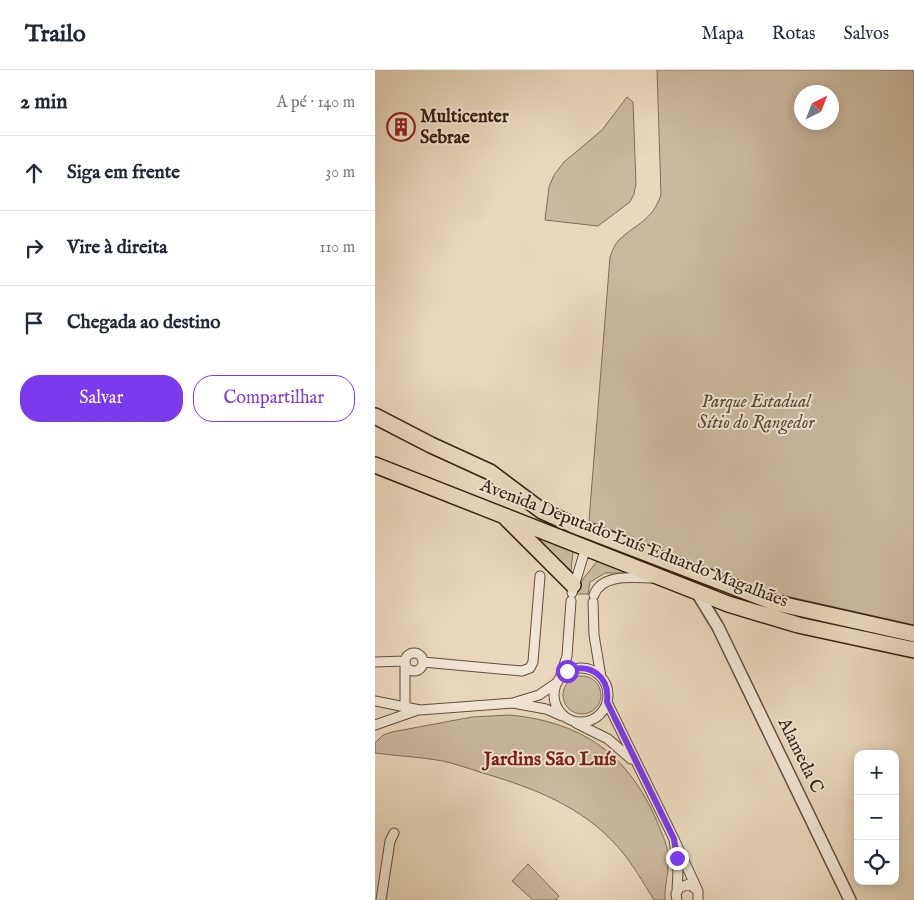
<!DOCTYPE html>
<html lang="pt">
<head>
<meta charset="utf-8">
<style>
  :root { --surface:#fff; --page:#f2f2f3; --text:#1f2937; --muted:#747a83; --line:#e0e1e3; --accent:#7c3aed }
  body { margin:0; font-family:"IM FELL English",serif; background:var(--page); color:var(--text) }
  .controls { position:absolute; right:15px; bottom:15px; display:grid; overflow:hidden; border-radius:10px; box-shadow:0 2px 12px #0003 }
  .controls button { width:45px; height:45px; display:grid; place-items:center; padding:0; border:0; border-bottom:1px solid var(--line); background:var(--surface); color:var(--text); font:25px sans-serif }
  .compass { position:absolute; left:419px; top:15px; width:45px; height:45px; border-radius:50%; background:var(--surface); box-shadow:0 2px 12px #0003; rotate:42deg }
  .stop { position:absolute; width:15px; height:15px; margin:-11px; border:4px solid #7c3aed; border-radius:50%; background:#fff }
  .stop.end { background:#7c3aed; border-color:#fff; box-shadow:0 1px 5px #0008 }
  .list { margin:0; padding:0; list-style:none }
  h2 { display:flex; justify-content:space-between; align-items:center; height:65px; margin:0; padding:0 20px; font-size:21px }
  h2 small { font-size:16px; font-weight:400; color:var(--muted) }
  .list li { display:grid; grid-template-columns:32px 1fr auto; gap:15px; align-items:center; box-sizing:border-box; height:75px; padding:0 20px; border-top:1px solid var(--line) }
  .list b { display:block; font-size:19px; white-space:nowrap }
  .list em { font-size:16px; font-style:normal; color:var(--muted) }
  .actions { display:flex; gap:10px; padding:15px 20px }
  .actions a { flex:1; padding:11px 0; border:1px solid var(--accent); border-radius:20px; text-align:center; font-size:18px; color:var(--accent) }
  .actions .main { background:var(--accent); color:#fff }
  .icon { flex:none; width:28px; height:28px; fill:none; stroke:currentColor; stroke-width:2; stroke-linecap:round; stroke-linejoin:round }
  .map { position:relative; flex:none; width:539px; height:830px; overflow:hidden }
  header { display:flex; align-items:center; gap:30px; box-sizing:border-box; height:70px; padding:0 25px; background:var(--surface); border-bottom:1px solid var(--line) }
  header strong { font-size:24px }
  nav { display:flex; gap:28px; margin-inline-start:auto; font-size:18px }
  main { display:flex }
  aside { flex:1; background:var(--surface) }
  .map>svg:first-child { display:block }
  .green { fill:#cbb99e; stroke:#806c56; fill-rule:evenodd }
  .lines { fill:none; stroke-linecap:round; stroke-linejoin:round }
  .minor-casing { stroke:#634e3a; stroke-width:11 }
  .tertiary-casing { stroke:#634e3a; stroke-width:14 }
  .primary-casing { stroke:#36200e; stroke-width:18 }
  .minor { stroke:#f1e6d3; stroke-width:9 }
  .tertiary { stroke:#f1e6d3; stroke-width:11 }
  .primary { stroke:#ead8bc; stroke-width:15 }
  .route { stroke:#7c3aed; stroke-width:6 }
  .labels { text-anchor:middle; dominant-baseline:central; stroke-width:4; stroke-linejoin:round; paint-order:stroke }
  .poi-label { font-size:18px; font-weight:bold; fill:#36200e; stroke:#f1e6d3; text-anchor:start }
  .park-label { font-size:18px; font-style:italic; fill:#5b4632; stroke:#f1e6d3 }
  .street-label { font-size:18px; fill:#36200e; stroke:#f1e6d3 }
  .quarter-label { font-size:20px; font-weight:bold; fill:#7a1f14; stroke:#f1e6d3 }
</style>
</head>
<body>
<header>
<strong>Trailo</strong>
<nav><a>Mapa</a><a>Rotas</a><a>Salvos</a></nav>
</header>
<main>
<aside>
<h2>2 min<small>A pé · 140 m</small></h2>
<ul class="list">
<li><svg class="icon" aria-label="ahead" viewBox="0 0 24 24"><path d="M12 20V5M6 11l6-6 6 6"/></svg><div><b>Siga em frente</b></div><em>30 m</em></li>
<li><svg class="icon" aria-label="right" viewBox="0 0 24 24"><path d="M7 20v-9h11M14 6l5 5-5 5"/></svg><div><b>Vire à direita</b></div><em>110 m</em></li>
<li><svg class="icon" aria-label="arrive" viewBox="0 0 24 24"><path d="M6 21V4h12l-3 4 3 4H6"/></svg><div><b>Chegada ao destino</b></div></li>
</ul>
<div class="actions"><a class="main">Salvar</a><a>Compartilhar</a></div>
</aside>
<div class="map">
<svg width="539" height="830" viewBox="0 0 539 830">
  <rect width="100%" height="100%" fill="#ead8bc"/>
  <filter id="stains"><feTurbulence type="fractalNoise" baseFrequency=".004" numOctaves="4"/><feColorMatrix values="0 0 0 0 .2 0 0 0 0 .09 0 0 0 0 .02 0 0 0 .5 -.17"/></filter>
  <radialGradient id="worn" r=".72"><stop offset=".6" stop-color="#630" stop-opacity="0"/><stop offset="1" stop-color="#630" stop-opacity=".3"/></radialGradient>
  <path class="green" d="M282,0H539V555L380,519L214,451L235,187C237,181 240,174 244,170C263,152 276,152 286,125ZM427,22H457V52H427Z
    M252,27L258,32L261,114L259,124L255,132L223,156L170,150L174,117L179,105L189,92L227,60Z
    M146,459L198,481L196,501L193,503Z
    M223,490L257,503H230L215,512L213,524H202L204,514Z
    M188 625a19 19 0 1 1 38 0a19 19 0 1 1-38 0Z
    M135,645C206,652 252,683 281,749C285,760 292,772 293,785C295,800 289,815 290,830H279C268,812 257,793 243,777C207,736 158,718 108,703C95,699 81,694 68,691C46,687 22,686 0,683V673L8,665L17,662L97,647Z
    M153,794L184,826L181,830H158L137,811Z"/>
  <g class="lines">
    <defs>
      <path id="minor" d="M197,523L211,477
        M219,525C227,503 259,508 277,508
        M218,532L219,565L226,607
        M30 592a9 9 0 1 1 18 0a9 9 0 1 1-18 0Z
        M0,592L30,591
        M48,592L147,601L155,598L158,592L165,506
        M30,595V638
        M179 625a27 27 0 1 1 54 0a27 27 0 1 1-54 0Z
        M186,604L192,586L196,531
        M180,614L164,625L138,633L171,639L187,646
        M0,631L45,640L138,633
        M232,632L299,769
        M201,653L233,669L256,689
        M0,655L40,641
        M302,821L303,801L299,769L323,821
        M6,830L15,771L19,763
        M302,830L301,824L304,818L314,814L323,821V830"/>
      <path id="tertiary" d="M321,521L343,557L475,830"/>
      <path id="primary" d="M0,346L56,375L115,402L167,441L198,455L401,533L539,564
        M0,395L353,534L423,555L539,580
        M131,448L198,515"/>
    </defs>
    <use href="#minor" class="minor-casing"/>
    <use href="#tertiary" class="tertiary-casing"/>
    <use href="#primary" class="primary-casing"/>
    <use href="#minor" class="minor"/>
    <use href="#tertiary" class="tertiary"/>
    <use href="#primary" class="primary"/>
  </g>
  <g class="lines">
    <path class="route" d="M192,601C216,592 235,607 232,632L299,769L302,788"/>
  </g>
  <defs>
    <symbol id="building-ring" viewBox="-11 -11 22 22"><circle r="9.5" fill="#f1e6d3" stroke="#8f2418" stroke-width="1.5"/><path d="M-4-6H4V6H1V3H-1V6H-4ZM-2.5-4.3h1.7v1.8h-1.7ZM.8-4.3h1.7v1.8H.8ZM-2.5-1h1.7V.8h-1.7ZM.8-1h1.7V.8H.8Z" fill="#8f2418"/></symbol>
  </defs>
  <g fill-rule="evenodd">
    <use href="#building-ring" x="10" y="41" width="32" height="32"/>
  </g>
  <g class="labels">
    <g class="poi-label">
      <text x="45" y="47">Multicenter<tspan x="45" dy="21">Sebrae</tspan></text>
    </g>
    <g class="park-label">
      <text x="381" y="332">Parque Estadual<tspan x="381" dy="21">Sítio do Rangedor</tspan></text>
    </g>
    <g class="street-label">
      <text transform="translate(259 474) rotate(21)">Avenida Deputado Luís Eduardo Magalhães</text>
      <text transform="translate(425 686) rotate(64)">Alameda C</text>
    </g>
    <g class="quarter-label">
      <text x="175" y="689">Jardins São Luís</text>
    </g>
  </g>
  <rect width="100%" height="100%" filter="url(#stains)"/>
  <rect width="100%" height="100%" fill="url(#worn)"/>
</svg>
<div class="controls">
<button>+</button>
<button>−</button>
<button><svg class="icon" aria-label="locate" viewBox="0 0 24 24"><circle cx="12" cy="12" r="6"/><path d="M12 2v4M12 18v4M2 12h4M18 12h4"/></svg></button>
</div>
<svg class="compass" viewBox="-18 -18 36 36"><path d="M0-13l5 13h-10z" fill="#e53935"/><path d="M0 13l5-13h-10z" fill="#747a83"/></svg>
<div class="stop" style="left:192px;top:601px"></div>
<div class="stop end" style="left:302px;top:788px"></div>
</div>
</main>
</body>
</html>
